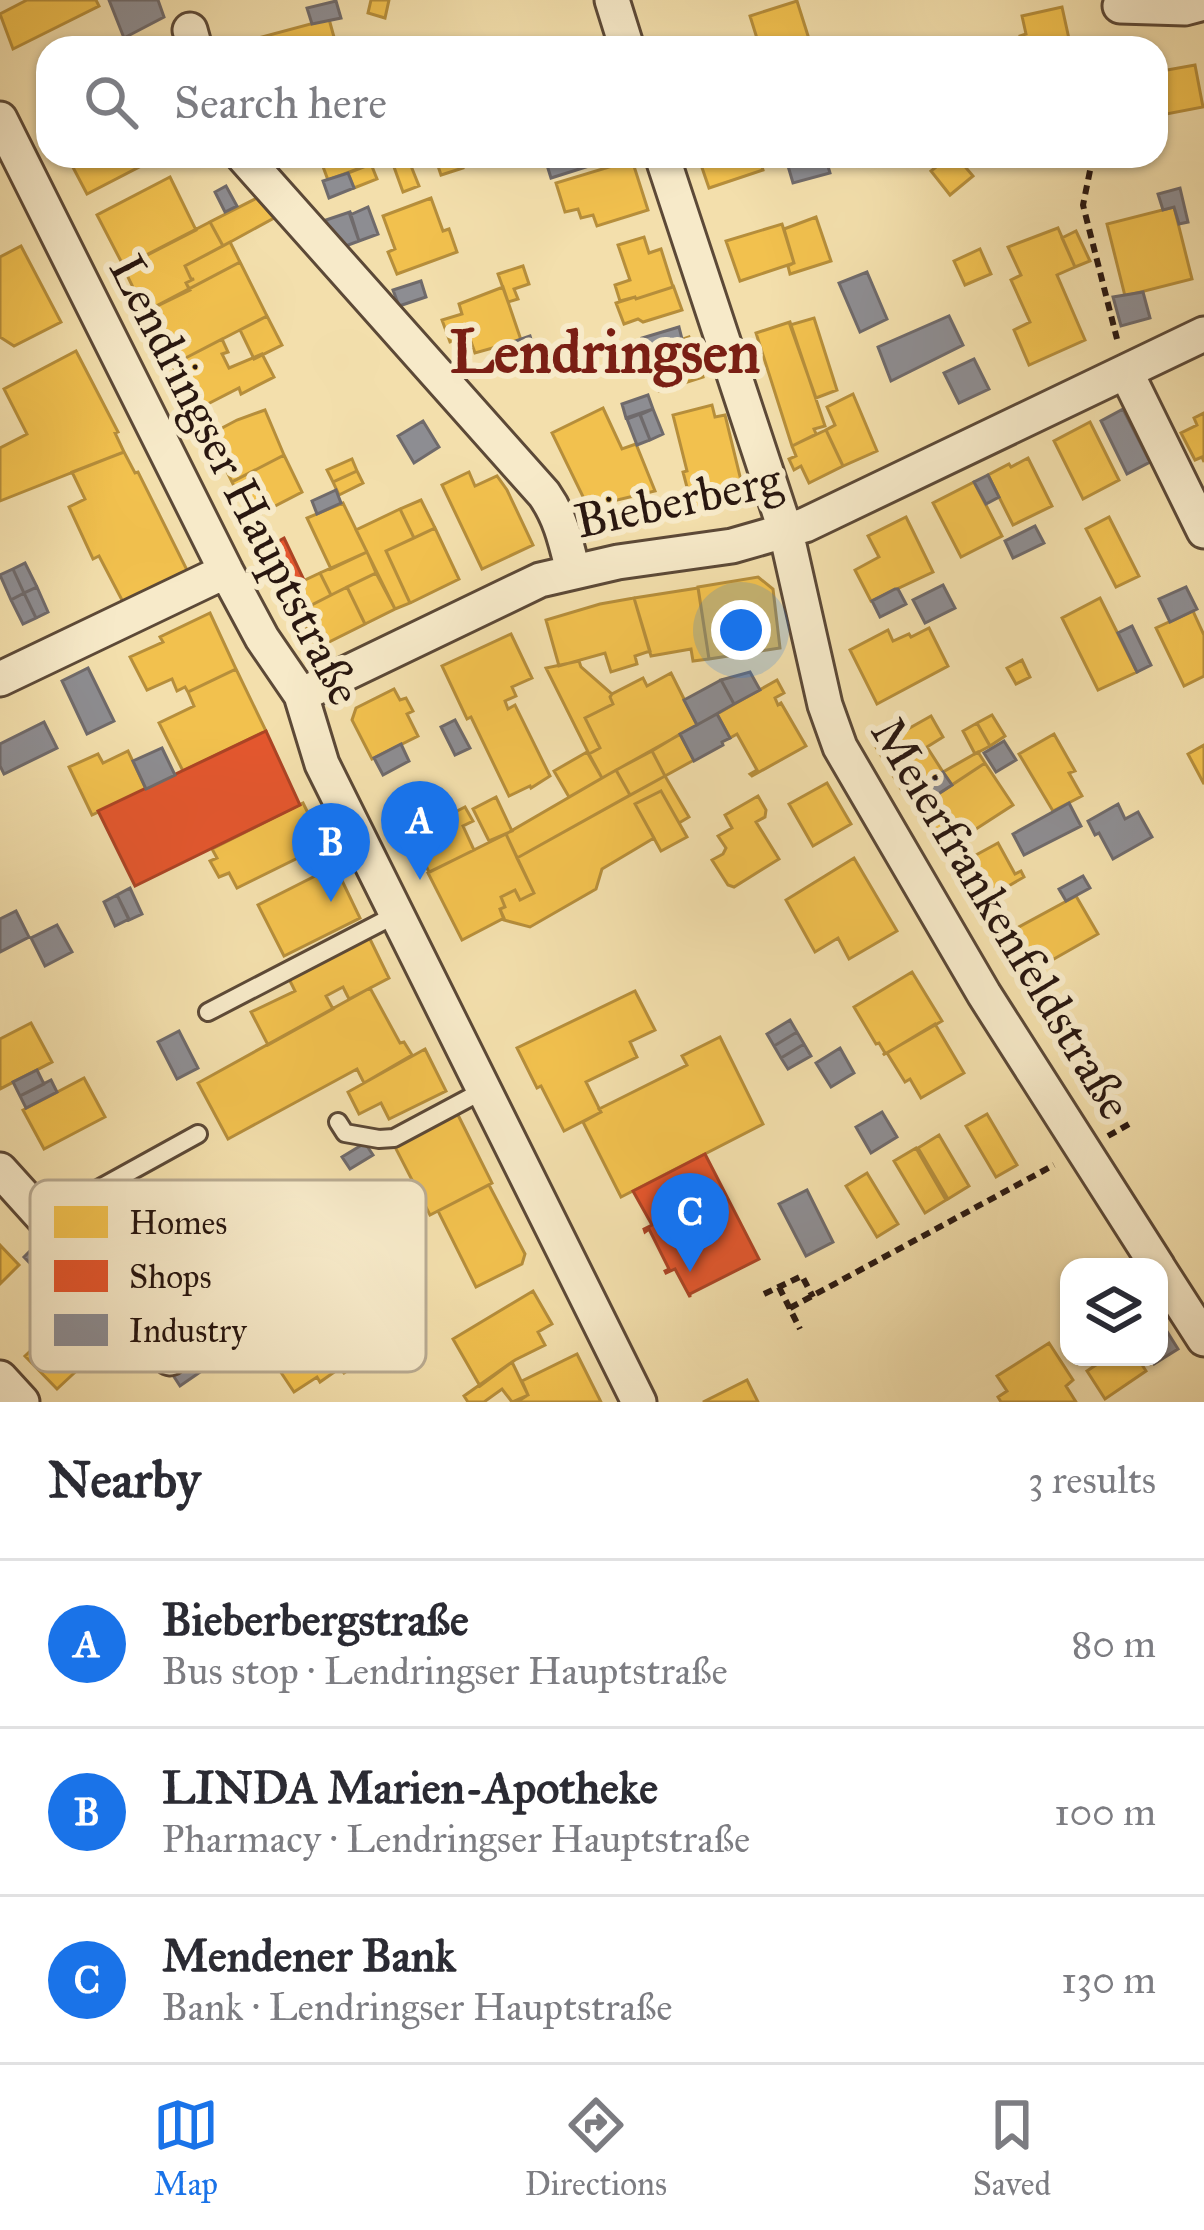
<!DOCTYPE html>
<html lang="en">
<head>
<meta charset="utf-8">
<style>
  :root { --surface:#fff; --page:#f7f7f7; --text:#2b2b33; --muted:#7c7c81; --line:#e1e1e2; --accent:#1a73e8 }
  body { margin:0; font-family:"IM FELL Great Primer",serif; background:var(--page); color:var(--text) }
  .controls { position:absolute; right:36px; bottom:36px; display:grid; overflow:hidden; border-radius:24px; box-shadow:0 3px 9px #0004 }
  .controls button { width:108px; height:108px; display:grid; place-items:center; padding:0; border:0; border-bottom:3px solid var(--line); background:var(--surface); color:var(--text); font:60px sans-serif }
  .you { position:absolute; left:741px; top:630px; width:42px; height:42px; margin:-30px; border:9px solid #fff; border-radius:50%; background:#1a73e8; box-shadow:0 0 0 18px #1a73e833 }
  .badge { display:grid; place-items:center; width:78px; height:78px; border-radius:50%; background:var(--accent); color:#fff; font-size:39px; font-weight:700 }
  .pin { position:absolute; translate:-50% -99px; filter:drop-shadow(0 3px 6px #0008) }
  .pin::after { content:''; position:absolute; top:63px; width:42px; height:36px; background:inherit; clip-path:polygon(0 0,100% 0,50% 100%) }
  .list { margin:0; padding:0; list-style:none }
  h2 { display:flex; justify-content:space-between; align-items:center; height:156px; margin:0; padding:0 48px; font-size:51px }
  h2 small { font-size:39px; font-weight:400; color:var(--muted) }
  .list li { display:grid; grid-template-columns:78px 1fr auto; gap:36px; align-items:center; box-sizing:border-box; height:168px; padding:0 48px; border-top:3px solid var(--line) }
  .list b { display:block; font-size:45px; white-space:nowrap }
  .list p { margin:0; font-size:39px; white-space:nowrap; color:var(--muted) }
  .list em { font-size:39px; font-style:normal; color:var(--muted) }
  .icon { flex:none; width:66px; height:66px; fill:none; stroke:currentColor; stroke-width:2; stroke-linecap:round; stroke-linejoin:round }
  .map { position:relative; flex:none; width:1204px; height:1402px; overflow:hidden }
  .search { position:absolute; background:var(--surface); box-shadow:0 3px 9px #0004; left:36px; right:36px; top:36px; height:132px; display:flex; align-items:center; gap:30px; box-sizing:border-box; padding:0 42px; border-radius:36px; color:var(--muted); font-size:45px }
  .sheet { height:660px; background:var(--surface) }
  nav { display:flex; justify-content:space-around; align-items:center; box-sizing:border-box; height:168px; border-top:3px solid var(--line); background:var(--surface); font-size:33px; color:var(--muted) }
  nav a { display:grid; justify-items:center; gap:6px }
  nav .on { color:var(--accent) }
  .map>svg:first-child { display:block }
  .homes { fill:#f2c14e; stroke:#b68e3b; stroke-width:3 }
  .shops { fill:#e4572e; stroke:#ac4425; stroke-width:3 }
  .industry { fill:#8d8d92; stroke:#6f6a6b; stroke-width:3 }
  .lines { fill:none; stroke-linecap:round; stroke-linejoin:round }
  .service-casing { stroke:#5c4937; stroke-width:22 }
  .minor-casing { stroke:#5c4937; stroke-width:39 }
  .path { stroke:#291710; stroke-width:6; stroke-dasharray:9 6; stroke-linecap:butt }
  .service { stroke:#f7eac9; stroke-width:16 }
  .minor { stroke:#f7eac9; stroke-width:33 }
  .labels { text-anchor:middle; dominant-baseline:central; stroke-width:12; stroke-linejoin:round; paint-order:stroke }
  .street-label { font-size:48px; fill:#291710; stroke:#f7eac9 }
  .district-label { font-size:60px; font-weight:bold; fill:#7a1f14; stroke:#f7eac9 }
  .key { fill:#f7eac9; stroke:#b9ab92; stroke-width:3 }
  .key-label { font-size:33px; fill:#291710 }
</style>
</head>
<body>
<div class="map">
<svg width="1204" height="1402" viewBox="0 0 1204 1402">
  <rect width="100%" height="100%" fill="#f3dfac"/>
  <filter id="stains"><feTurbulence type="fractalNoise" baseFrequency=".00167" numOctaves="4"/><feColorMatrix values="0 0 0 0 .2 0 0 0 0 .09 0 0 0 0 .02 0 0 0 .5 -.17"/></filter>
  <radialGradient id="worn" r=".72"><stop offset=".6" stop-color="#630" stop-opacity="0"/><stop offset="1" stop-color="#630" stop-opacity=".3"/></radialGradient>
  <path class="homes" d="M27,0H96L99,6L13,49L0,14Z
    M371,0H389L385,18L368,13Z
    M797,1L809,39L801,48H760L750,16Z
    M1062,7L1071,48H1023L1020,36L1026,34L1022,16Z
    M329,19L337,48H261L258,38Z
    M1195,65L1203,107L1156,116V72Z
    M67,156H136L141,166L87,194Z
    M319,156H368L371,164L328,180Z
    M460,156L463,168L441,175L437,163Z
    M698,156H759L763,170L709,188Z
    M950,156H956L973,176L950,195L931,171Z
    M632,160L648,210L597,226L593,215L581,218L578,209L565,212L556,183Z
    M409,161L419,186L403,192L394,167Z
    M371,164L377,179L354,188L348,173Z
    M170,177L196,230L124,267L97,215Z
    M257,198L274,218L223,246L210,222Z
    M431,198L443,231L449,229L457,252L397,274L388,252L395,249L383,216Z
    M1174,207L1192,279L1125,296L1107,224Z
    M816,217L831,261L790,274L788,266L794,263L784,229Z
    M210,222L223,246L185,266L191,279H194L186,283L190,290L145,312L123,267Z
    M782,224L794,263L740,281L726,241Z
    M1058,228L1075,267L1057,275L1085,340L1029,365L1014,330L1030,322L1011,280L1021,275L1008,247Z
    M1076,231L1090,261L1075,267L1062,238Z
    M644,237L649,253L661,249L673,287L636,299L635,297L620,301L615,285L630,280L618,245Z
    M230,242L240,262L189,289L186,283L194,279H191L185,266Z
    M21,246L61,322L14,346L0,337V257Z
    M980,249L991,274L965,285L954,261Z
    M240,262L267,316L172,365L145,312Z
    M523,266L529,284L514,289L518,299L508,302L498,274Z
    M673,285L682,310L643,322L638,319L624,324L616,303L635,297L636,299L673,287Z
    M503,287L521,340L475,353L469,336L450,342L442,320L462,314L459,304Z
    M267,316L282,345L254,359L240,330Z
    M814,318L837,390L816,398L790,325Z
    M790,322L825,426L814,429L816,434L792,446L756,333Z
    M689,337L703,377L659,391L646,352Z
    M222,339L228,352L222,354L229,368L262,354L274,377L241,394L239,388L196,410L178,371L176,372L172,365Z
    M76,351L118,432L115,433L124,452L0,501V448L27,434L4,389Z
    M853,394L877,451L843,466L826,430L835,425L827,407Z
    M712,405L715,417L725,415L745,497L693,510L683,472L687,471L673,415Z
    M603,408L622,449L636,444L655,491L588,507L552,433Z
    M265,410L284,455L232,482L209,435L237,420Z
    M1204,413V462L1202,457L1195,460L1181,433L1197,425L1194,418Z
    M1090,422L1119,480L1083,499L1054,441Z
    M826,430L843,466L809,483L801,466L794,470L789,459L796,456L792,446Z
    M124,452L135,473L138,472L187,570L123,602L99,556L93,559L69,507L85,499L72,472Z
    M284,455L302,492L252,518L249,517L232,482Z
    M1028,458L1052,506L1013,525L988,475L1009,464L1011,467Z
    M352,459L357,471L333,482L327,470Z
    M357,471L363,483L339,495L333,482Z
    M469,472L475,486L497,476L507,490L533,545L482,569L442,485Z
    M974,482L1002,536L961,557L933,503Z
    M421,500L435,528L414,538L400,509Z
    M343,503L367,552L331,569L307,518Z
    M400,509L414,538L386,551L410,603L395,609L356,530Z
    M906,517L933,572L871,601L855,570L879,557L868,536Z
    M1109,517L1139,576L1116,587L1086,529Z
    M435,528L459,579L410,603L386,551Z
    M367,552L376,573L331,595L320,573Z
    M320,573L331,595L298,612L286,589Z
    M376,573L395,609L365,624L347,587Z
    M758,577L773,589L780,648L709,659L698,587Z
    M347,587L365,624L317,648L298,612Z
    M698,588L709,659L693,661L691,649L651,656L634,598Z
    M634,598L650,651L635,656L637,664L611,672L605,653L559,666L546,620L600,604Z
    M1100,598L1137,672L1098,690L1062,618Z
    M1193,611L1204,635V676L1184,686L1156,628Z
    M210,613L236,669L188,692L185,687L177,691L172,679L147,690L130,657L163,642L160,637Z
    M929,628L948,666L877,704L850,650L888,630L893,641L909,634L911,637Z
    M511,634L532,678L512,687L516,696L505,701L508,709L515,705L550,776L531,788L530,786L509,796L471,717L467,719L442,666Z
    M1022,660L1030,677L1016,684L1007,668Z
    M579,661L581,667L612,694L610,697L613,704L585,718L600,748L589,754L546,668Z
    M236,669L266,731L183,771L159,723L194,706L188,692Z
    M671,673L697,725L602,778L589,754L600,748L585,718L613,704L610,697L612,694L643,678L647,686Z
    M777,680L784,693L775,698L778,705L781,703L806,746L752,776L750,774L757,770L737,734L730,738L717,714Z
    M394,689L400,700L406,698L413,711L407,714L418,736L372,759L352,720L356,708Z
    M992,715L1005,736L990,746L977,723Z
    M931,716L943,737L927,747L943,772L904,794L876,747Z
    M977,723L990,746L975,754L963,731Z
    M680,734L694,760L665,776L652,751Z
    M1054,734L1075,771L1069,773L1082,796L1053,811L1019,754Z
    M1204,745V784L1188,754Z
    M128,751L146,789L92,815L69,767L98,754L103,763Z
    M652,751L665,776L630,795L616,770Z
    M587,752L602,778L569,797L554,771Z
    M978,752L985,763L952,785L943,772Z
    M985,763L1013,805L942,851L914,810Z
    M616,770L630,795L517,858L506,834Z
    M665,776L689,817L679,823L661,791L635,804L654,838L602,869L596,889L530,927L504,920L500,909L505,907L501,897L515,890L520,900L534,893L517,858Z
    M827,783L851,824L813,846L789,804Z
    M661,791L687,837L661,851L635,804Z
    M758,796L766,810L765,817L756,822L779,859L734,887L728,885L712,860L723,854L726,848L718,836L732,828L725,815Z
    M496,797L512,831L489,841L473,809Z
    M303,803L324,845L237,888L229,873L219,877L210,861L217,858L212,849Z
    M451,804L455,812L465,807L473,821L463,826L474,850L429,872L411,835L419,831L415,822Z
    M506,834L534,893L520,900L515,890L501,897L505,907L500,909L504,918L462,940L428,873Z
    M998,843L1015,874L1021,871L1024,877L974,906L952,868Z
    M854,858L897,931L849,959L838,938L815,952L786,900Z
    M335,866L360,918L284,956L258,905Z
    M1076,896L1098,934L1038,968L1015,929Z
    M368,935L389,978L349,999L343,987L326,996L333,1009L268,1045L251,1012L295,991L287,975Z
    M912,972L942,1021L883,1055L885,1053L879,1043L876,1044L854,1007Z
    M370,988L400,1043L404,1042L412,1055L364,1083L357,1069L228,1139L198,1083Z
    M635,991L655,1030L630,1042L637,1057L586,1082L601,1112L564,1131L541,1086L537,1088L517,1048Z
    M31,1023L52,1062L0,1089V1039Z
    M935,1024L964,1073L921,1098L910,1079L905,1082L887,1053Z
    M720,1037L763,1124L621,1197L583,1122L601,1112L599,1109L687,1065L682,1056Z
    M425,1049L446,1091L389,1119L381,1103L359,1114L348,1092Z
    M84,1078L105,1117L44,1149L23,1110Z
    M457,1113L492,1183L430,1215L394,1145Z
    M987,1114L1017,1165L996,1177L966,1126Z
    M939,1135L969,1186L948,1199L918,1148Z
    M916,1148L946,1200L925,1213L894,1161Z
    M867,1173L898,1224L877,1237L846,1186Z
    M489,1185L525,1254L522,1264L476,1287L438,1211Z
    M0,1245L19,1265L0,1284Z
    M533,1291L552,1324L538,1332L545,1345L515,1360L480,1386L453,1339Z
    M325,1315L333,1327L341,1322L366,1358L344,1373L340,1368L320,1382L317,1377L294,1392L268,1353Z
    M55,1328L86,1362L57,1389L25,1356Z
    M1049,1343L1073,1380L1066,1386L1076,1402H1001L998,1397L1007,1391L997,1376Z
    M577,1354L601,1402H517L528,1395L522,1381Z
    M1108,1357H1137L1146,1371L1105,1399L1087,1371Z
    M512,1362L528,1395L512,1402L502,1389L484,1402H468L464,1396Z
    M747,1380L758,1402H703Z"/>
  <path class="shops" d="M284,538L304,580L286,589L266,548Z
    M266,731L300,805L135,886L98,811Z
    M705,1154L759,1259L690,1294V1297L675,1269L666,1273L665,1271L669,1269L649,1229L645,1232L644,1229L652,1225L633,1191Z"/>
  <path class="industry" d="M109,0H158L164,17L124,38Z
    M336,1L341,18L312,24L307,8Z
    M564,156H583L586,167L551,178L546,162Z
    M825,156L830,173L793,183L788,166Z
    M348,173L354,188L329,198L323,181Z
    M226,186L237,206L225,212L215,192Z
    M1180,188L1188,222L1179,224L1174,207L1163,210L1158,194Z
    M368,207L378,234L359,241L350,215Z
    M350,212L359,241L343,247L329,230L326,220Z
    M867,272L887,319L860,332L839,283Z
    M421,281L426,297L399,306L393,290Z
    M1143,292L1150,318L1121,326L1113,297Z
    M949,316L963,345L891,381L878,347Z
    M679,327L682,339L646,352L642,338Z
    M530,336L539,366L507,376L498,347Z
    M974,359L989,389L959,403L944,373Z
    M648,395L653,409L626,418L622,404Z
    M653,409L663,434L650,440L640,415Z
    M1123,409L1150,462L1127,474L1101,421Z
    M640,414L650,440L637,445L627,419Z
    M423,421L439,447L414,463L398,436Z
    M988,475L999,497L986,504L974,482Z
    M336,490L341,503L317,514L312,501Z
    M1035,526L1044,543L1013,558L1005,541Z
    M25,563L37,587L24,593L13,569Z
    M13,569L24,593L11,600L0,575Z
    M943,585L955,608L925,623L913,600Z
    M37,587L48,612L36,618L24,593Z
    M1186,587L1197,609L1170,622L1159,599Z
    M895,589H898L906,604L880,617L872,601Z
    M24,593L36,618L23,624L11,600Z
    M1132,626L1151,665L1137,672L1118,633Z
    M88,668L114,721L87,734L62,681Z
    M750,672L760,690L734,704L721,680Z
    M721,680L734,704L697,725L684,700Z
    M717,714L730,738L722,742L723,745L694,761L680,734Z
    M455,720L470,748L455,755L441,727Z
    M44,722L57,748L4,774L0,766V744Z
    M1004,741L1016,760L996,772L984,753Z
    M401,744L409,761L383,775L374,758Z
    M162,748L175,775L146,789L133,761Z
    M943,772L952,785L915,809L905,794Z
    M1069,803L1081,826L1024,855L1013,834Z
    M1118,804L1125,819L1138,812L1152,837L1113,859L1099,833L1095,835L1088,821Z
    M1083,876L1090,888L1066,901L1059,889Z
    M130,888L142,914L129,920L117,895Z
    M117,895L129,919L115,926L104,902Z
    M16,911L29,937L0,952V919Z
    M57,925L72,952L45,966L31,938Z
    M790,1020L797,1032L774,1046L767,1034Z
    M179,1031L198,1068L177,1079L158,1042Z
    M797,1032L804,1044L781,1058L774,1046Z
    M804,1044L811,1056L788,1069L781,1058Z
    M840,1048L854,1073L831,1087L816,1063Z
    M37,1070L44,1084L20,1096L13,1082Z
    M51,1080L57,1092L26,1108L20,1096Z
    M882,1112L897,1137L871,1153L856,1127Z
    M365,1143L373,1155L350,1169L342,1157Z
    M807,1190L833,1242L806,1256L779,1204Z
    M41,1240L63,1263L45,1279L24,1257Z
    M1163,1325L1178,1349L1154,1364L1149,1357H1159V1328Z
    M188,1348L203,1370L180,1386L165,1363Z"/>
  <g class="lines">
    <defs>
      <path id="service" d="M208,1012L397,914
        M338,1122L345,1133L379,1139L394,1138L484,1090
        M44,1219L198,1134"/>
      <path id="minor" d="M612,0L627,48
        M1120,6L1185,8L1204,3
        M190,30L195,48
        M0,119L226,571L262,638L301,695L322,764L639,1402
        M243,156L544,494C561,518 566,543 573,571
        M662,156L786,532L825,705L840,747L984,994L1158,1267
        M1126,372L1204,531
        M0,679L226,571
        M301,695L540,580L618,562L732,546L805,525L1204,334
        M0,1170L170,1358
        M1159,1269L1204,1339
        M0,1378L22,1402"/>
    </defs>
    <use href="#service" class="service-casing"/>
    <use href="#minor" class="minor-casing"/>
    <path class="path" d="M1093,156L1083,205L1117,339
      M1108,1136L1131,1123
      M779,1287L800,1329
      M764,1294L802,1276L813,1297
      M790,1308L1054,1165"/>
    <use href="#service" class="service"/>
    <use href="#minor" class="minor"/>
  </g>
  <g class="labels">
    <g class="street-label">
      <text transform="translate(236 480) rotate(63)">Lendringser Hauptstraße</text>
      <text transform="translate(678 500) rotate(-12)">Bieberberg</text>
      <text transform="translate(1002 918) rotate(59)">Meierfrankenfeldstraße</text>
    </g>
    <g class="district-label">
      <text x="605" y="351">Lendringsen</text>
    </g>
  </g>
  <rect x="30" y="1180" width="396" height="192" rx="18" class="key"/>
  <rect x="54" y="1206" width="54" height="32" fill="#f2c14e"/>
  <rect x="54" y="1260" width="54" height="32" fill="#e4572e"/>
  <rect x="54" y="1314" width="54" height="32" fill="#8d8d92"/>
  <g class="key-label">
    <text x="129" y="1234">Homes</text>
    <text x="129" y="1288">Shops</text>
    <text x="129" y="1342">Industry</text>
  </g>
  <rect width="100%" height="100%" filter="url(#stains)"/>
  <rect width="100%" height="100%" fill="url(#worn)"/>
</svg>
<div class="controls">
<button><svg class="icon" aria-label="layers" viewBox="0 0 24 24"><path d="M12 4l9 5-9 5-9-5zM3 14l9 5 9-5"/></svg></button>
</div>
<div class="you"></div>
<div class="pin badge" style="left:420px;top:880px">A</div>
<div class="pin badge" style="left:331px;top:902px">B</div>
<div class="pin badge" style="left:690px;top:1272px">C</div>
<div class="search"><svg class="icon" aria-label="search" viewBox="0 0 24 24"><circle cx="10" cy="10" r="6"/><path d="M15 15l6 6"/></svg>Search here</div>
</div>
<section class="sheet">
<h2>Nearby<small>3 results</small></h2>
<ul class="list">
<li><span class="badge">A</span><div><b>Bieberbergstraße</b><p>Bus stop · Lendringser Hauptstraße</p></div><em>80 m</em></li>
<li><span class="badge">B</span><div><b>LINDA Marien-Apotheke</b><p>Pharmacy · Lendringser Hauptstraße</p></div><em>100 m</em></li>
<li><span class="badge">C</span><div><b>Mendener Bank</b><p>Bank · Lendringser Hauptstraße</p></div><em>130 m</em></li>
</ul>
</section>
<nav>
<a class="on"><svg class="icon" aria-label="map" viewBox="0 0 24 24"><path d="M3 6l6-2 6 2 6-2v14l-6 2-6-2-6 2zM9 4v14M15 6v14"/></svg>Map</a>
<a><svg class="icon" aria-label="directions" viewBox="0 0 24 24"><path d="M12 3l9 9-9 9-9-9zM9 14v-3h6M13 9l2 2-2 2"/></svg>Directions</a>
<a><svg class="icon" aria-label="saved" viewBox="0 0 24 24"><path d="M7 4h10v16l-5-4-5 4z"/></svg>Saved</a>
</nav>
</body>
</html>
